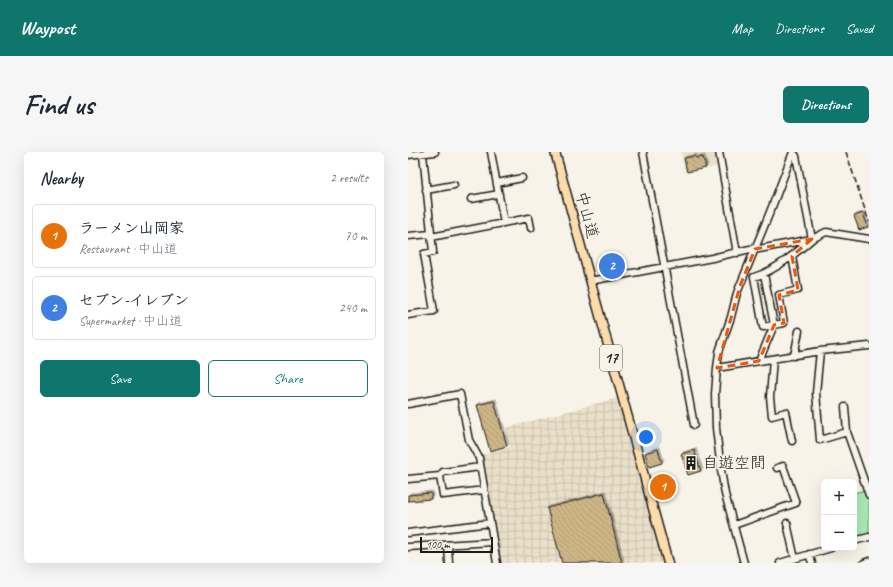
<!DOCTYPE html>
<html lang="en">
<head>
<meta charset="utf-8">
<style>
  :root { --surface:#fff; --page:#f6f6f7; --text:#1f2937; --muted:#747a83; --line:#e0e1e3; --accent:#0f766e }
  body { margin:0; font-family:Caveat,"Klee One",sans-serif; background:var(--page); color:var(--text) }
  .controls { position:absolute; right:12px; bottom:12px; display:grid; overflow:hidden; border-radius:6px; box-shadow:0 4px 16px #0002 }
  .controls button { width:36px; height:36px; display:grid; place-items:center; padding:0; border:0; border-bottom:1px solid var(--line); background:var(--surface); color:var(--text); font:20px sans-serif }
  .scale { position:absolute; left:12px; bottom:10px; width:73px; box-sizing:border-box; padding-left:4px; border:2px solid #1c1c1c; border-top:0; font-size:11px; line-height:14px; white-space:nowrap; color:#1c1c1c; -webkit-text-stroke:3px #f7f3e8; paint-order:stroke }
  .you { position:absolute; left:238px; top:285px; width:14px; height:14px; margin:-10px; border:3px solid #fff; border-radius:50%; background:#1a73e8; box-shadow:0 0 0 6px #1a73e833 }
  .badge { display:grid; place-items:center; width:26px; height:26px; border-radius:50%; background:var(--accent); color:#fff; font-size:13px; font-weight:700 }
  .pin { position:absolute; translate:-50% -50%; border:2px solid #fff; box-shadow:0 1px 4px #0006 }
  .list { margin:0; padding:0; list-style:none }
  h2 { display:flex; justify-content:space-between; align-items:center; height:52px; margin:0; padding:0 16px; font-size:17px }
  h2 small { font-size:13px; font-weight:400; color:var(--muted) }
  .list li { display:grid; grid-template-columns:26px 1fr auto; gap:12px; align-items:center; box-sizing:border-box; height:64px; margin:0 8px 8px; padding:0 8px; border:1px solid var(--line); border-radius:6px }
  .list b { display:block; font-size:15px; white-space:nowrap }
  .list p { margin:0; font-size:13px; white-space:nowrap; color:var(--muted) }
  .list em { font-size:13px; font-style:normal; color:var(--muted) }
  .actions { display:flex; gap:8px; padding:12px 16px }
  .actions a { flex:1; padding:9px 0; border:1px solid var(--accent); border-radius:6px; text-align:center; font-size:14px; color:var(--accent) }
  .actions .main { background:var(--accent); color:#fff }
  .map { position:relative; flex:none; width:461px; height:411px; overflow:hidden; border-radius:6px }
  header { display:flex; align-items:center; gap:24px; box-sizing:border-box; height:56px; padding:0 20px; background:var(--accent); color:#fff }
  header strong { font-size:19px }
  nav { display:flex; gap:22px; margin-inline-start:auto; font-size:14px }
  .intro { display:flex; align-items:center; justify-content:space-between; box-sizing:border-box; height:96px; padding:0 24px }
  h1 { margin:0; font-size:28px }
  .button { padding:10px 18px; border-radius:6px; background:var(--accent); color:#fff; font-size:14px; font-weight:700 }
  main { display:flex; gap:24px; padding:0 24px }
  aside { flex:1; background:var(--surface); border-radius:6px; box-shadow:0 4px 16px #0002 }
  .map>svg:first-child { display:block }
  .built { fill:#eae0ca }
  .industrial { fill:url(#industrial-grid) }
  .green { fill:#a9ebb4; stroke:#628468 }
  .building { fill:url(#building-back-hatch); stroke:#1c1c1c; filter:url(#shadow) }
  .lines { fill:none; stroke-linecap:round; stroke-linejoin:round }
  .minor-casing { stroke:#1c1c1c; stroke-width:9 }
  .highway-casing { stroke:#1c1c1c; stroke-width:11 }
  .minor { stroke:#f7f3e8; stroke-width:6 }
  .highway { stroke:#fddcac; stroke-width:8 }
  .rail { stroke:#1c1c1c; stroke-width:1.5; stroke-dasharray:6 3; stroke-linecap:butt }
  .marked { fill:none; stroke:#e8590c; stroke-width:3; stroke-dasharray:8 5; stroke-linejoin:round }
  .labels { text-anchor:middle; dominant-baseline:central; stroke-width:4; stroke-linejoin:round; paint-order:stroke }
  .shield { fill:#f7f3e8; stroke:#5e5c59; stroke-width:1 }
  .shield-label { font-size:15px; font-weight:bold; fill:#1c1c1c }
  .street-label { font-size:16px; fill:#1c1c1c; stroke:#f7f3e8 }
  .poi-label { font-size:16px; fill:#1c1c1c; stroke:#f7f3e8; text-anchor:start }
</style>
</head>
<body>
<header>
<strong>Waypost</strong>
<nav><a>Map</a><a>Directions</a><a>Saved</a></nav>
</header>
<div class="intro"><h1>Find us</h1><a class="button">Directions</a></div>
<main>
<aside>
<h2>Nearby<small>2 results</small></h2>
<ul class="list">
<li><span class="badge" style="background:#e8710a">1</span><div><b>ラーメン山岡家</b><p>Restaurant · 中山道</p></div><em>70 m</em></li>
<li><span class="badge" style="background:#3f7fe0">2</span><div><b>セブン-イレブン</b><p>Supermarket · 中山道</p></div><em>240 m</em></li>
</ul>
<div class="actions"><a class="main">Save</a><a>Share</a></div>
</aside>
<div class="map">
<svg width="461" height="411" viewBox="0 0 461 411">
  <defs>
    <pattern id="industrial-grid" width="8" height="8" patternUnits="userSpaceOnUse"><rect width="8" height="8" fill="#eae0ca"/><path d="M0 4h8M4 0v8" fill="none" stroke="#c8c0ad"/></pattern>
    <pattern id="building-back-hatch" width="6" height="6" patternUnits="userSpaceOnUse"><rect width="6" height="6" fill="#cdb585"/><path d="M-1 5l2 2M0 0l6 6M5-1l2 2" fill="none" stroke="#af9b72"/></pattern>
    <filter id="shadow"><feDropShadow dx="2" dy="-2" stdDeviation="0" flood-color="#0004"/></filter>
  </defs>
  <rect width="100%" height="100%" fill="#f7f3e8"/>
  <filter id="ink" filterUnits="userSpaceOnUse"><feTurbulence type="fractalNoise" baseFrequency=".025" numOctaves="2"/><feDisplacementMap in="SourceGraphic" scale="8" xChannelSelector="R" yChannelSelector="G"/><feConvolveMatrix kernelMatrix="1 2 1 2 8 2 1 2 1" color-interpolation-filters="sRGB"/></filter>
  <g filter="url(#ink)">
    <path class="built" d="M273,0H309L311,14L277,20Z"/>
    <path class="industrial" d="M209,246L255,411H90L73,303L102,295L98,276Z"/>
    <path class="green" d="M457,338L461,349V384L447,388L446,382V341Z"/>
    <path class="building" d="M287,4L288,6L295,5L298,16L279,20L276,6Z
      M455,61L460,75L451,78L446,64Z
      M208,108L210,119L201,121L199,110Z
      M86,249L99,294L82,299L69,253Z
      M250,297L254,311L241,315L237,301Z
      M286,298L293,319L280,323L273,302Z
      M260,329L263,337L249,341L247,333Z
      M23,341V347L0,349V343Z
      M196,341L214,411H154L139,356Z"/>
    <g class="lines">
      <defs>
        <path id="minor" d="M83,0L96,71
          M235,0L286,273
          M311,0L329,101
          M0,3L27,0
          M89,31L114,26
          M18,38L46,33
          M63,47L91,42
          M0,84L23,82
          M23,85L121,66L123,76
          M384,104L390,138L371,143L376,171L355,175L346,125C367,119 388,101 404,87L388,4L385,0
          M182,129L304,106L342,97H351L404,87L418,80L461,87
          M0,163L26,159L16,102L25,100L15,2
          M412,199L408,241L412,288L439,280
          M386,204L391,179
          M365,207L362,245L364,264L378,260L384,289
          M351,209L366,173L356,122
          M309,216L412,199L461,194
          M0,252L52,242L61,288L71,306L89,411
          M437,255L439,280L461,343
          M72,315L35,320L32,324L35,343L76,338
          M0,327L32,324
          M379,371L387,407
          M326,373L388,351L375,314L369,316
          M0,381L82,371
          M446,389L461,385
          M40,393L41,411
          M0,395L85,390
          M401,402L404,411
          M336,411L317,342L313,318L308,276L307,242L309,216L311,200L323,165L329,141L364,55L385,0
          M372,411L423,396
          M456,411L461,409"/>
        <path id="highway" d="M147,0L260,411"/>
      </defs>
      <use href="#minor" class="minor-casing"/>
      <use href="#highway" class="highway-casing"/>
      <use href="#minor" class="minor"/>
      <use href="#highway" class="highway"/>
      <path class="rail" d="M438,0L461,70"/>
    </g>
  </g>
  <path class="marked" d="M404,87L384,104L390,138L371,143L376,171L366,173L351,209L309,216L332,134L347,97Z"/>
  <defs>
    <symbol id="building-bare" viewBox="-9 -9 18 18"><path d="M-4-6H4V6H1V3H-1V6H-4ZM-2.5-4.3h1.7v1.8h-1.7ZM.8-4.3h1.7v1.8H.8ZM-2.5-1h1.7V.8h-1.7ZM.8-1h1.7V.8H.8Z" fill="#1c1c1c" stroke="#f7f3e8" stroke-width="2.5" paint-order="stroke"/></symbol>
  </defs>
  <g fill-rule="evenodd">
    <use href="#building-bare" x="273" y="301" width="20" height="20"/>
  </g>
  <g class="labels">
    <rect class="shield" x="192" y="193" width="22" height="26" rx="3"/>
    <g class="shield-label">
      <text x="203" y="206">17</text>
    </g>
    <g class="street-label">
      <text transform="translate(179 63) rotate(75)">中山道</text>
    </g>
    <g class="poi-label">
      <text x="294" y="311">自遊空間</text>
    </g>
  </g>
</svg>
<div class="controls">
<button>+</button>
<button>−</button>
</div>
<div class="scale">100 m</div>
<div class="you"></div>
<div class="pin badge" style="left:255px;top:335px;background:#e8710a">1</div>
<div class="pin badge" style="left:204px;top:114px;background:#3f7fe0">2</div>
</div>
</main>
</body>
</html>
